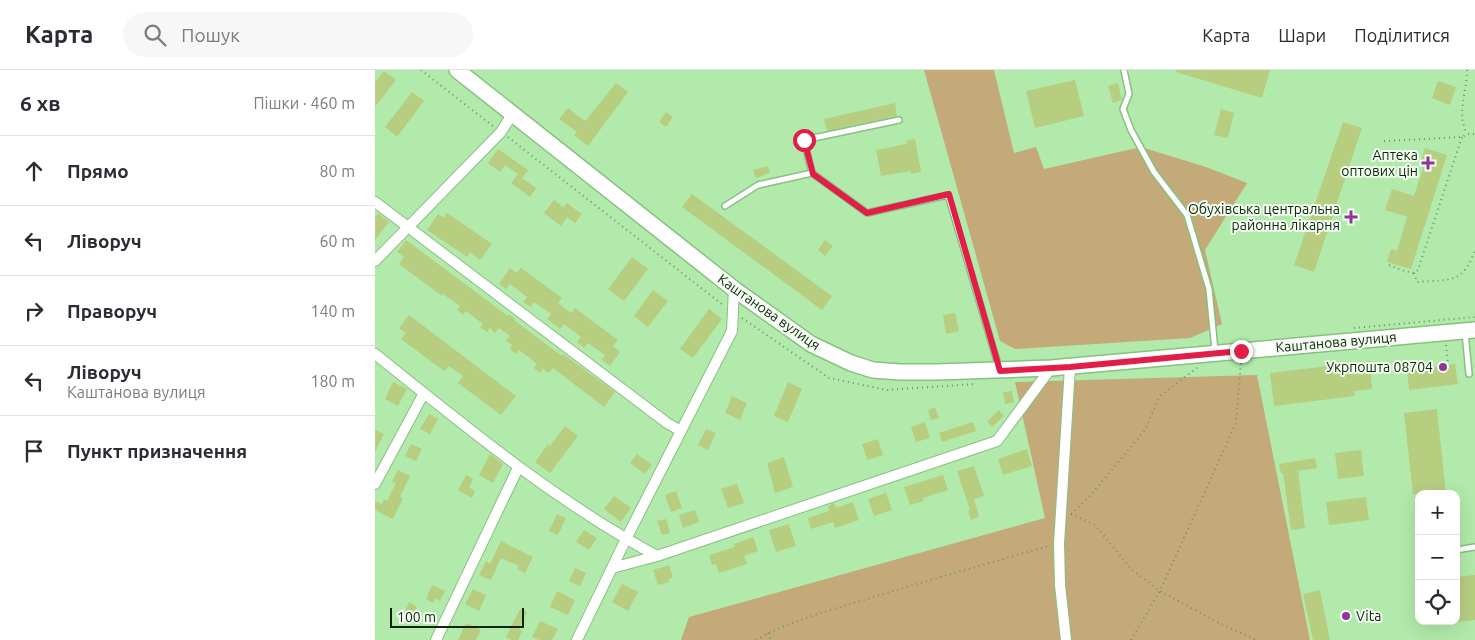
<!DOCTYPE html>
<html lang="uk">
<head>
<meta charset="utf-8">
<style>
  :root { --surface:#fff; --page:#f7f7f7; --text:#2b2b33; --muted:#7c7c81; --line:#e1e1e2 }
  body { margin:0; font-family:Ubuntu,sans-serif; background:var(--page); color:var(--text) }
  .controls { position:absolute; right:15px; bottom:15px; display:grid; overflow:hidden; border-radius:10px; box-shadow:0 5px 20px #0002 }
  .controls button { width:45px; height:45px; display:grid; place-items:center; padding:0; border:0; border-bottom:1px solid var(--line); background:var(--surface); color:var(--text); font:25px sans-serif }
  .scale { position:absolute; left:15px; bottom:12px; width:134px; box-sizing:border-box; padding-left:5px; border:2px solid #0f250d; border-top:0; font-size:14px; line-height:18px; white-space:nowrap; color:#0f250d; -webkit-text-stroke:4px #f2fdf0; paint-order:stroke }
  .stop { position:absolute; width:15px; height:15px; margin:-11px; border:4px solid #e11d48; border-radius:50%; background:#fff }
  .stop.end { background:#e11d48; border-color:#fff; box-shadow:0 1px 5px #0008 }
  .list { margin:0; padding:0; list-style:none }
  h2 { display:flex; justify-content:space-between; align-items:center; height:65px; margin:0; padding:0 20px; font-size:21px }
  h2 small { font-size:16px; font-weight:400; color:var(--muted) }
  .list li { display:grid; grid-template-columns:32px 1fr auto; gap:15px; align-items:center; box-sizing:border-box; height:70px; padding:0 20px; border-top:1px solid var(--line) }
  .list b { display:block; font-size:19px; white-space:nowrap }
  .list p { margin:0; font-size:16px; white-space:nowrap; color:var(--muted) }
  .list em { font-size:16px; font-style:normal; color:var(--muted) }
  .icon { flex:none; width:28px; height:28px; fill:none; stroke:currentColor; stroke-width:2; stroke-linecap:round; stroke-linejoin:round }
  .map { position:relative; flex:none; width:1100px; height:570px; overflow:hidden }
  header { display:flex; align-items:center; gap:30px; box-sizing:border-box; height:70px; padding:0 25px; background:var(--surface); border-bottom:1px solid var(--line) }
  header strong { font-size:24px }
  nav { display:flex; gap:28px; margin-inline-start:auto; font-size:18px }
  .search { width:350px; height:45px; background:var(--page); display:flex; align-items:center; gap:12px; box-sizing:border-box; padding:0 18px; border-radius:28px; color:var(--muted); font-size:19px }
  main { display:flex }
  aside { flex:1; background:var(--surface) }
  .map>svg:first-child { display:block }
  .green { fill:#c5aa79 }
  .building { fill:#b7ce81 }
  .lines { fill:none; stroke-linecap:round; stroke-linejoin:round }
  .lane-casing { stroke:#88c082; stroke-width:8 }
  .street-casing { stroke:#88c082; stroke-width:12 }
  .secondary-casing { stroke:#88c082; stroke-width:18 }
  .path { stroke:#6b9567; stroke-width:2; stroke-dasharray:1 4; stroke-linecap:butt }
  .lane { stroke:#fff; stroke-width:5 }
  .street { stroke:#fff; stroke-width:10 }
  .secondary { stroke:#fff; stroke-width:15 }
  .route { stroke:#e11d48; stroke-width:6 }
  .poi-dot { fill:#90339d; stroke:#f2fdf0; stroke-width:2 }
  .labels { text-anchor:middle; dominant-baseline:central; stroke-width:4; stroke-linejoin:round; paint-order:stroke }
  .poi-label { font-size:14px; fill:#0f250d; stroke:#f2fdf0; text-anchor:end }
  .street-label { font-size:14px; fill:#0f250d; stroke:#f2fdf0 }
</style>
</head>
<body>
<header>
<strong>Карта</strong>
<div class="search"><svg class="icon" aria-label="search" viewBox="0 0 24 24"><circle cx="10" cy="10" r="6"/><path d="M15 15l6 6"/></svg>Пошук</div>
<nav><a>Карта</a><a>Шари</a><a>Поділитися</a></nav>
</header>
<main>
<aside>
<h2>6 хв<small>Пішки · 460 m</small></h2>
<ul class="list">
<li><svg class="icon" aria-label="ahead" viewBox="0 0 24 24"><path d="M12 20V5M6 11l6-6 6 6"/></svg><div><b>Прямо</b></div><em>80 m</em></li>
<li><svg class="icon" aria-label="left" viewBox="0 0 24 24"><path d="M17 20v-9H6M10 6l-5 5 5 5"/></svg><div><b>Ліворуч</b></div><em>60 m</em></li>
<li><svg class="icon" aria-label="right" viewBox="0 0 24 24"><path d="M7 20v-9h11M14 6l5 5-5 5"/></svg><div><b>Праворуч</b></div><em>140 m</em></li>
<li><svg class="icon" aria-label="left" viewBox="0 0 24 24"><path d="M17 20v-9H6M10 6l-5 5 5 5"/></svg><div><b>Ліворуч</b><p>Каштанова вулиця</p></div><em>180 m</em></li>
<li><svg class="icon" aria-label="arrive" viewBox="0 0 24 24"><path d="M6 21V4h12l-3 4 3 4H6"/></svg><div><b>Пункт призначення</b></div></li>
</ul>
</aside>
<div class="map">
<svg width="1100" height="570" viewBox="0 0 1100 570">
  <rect width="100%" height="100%" fill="#b1eaab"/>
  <path class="green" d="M549,0H619L639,83L661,77L669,99L766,77L831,97L872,113L830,180L847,254L815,268L640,279L625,271Z
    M882,305L935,570H306L314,547L670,448L640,312Z"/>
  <path class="building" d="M801,0H895L887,28L801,2Z
    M9,1L21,10L0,37V12Z
    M700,10L709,46L660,58L651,21Z
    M1063,11L1081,17L1075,35L1057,28Z
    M241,13L253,22L213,76L199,65L202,62L184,49L193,38L210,51Z
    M743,13L747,30L738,33L733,16Z
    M37,22L49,31L22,67L10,57Z
    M520,33L522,46L452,61L449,49Z
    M846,39L859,43L853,68L839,65Z
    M291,42L298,47L291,57L284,52Z
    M968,52L987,58L939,202L919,195Z
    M540,69L546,102L536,104V101L506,106L501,80L532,74L531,71Z
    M1050,78L1072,85L1036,199L1012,192L1016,179L1022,181L1032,147L1010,140L1017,119L1039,126L1050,92L1046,91Z
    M123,79L153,100L147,108L161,118L155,127L136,113L143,104L130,95L125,102L113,93Z
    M393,96L395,103L381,108L378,100Z
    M317,124L457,226L447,240L307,137Z
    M179,130L188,137L192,133L207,144L200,153L192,147L186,156L169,143Z
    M3,143L14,152L0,170V147Z
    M72,143L117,174L105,190L95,182L92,187L52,160L63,144L69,148Z
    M31,170L133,246L134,244L140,249L139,250L187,286L188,284L240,322L229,337L178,298L174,303L168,299L165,303L159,298L162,294L156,289L144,280L141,284L135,279L137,275L131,271L135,266L124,258L120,263L115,258L112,262L105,257L108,254L91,241L88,245L82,240L85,236L68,224L67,226L24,194L29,187L22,182Z
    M450,170L458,176L450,186L443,180Z
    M257,187L273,199L249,231L233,219Z
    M135,198L142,203L146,198L187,228L183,233L196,243L200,238L243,270L238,276L245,282L235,296L227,290L230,285L213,273L209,278L202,272L206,267L189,254L185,259L172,249L176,244L159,232L156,237L148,232L152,227L135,214L131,219L124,214Z
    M278,220L293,231L273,257L259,246Z
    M334,239L347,249L318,288L305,279Z
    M580,243L584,261L571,264L568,245Z
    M34,245L141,326L126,345L83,313L88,306L74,296L69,301L26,269L31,263L24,258Z
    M995,291L997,319L979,321L980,326L899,336L895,303Z
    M1080,294L1083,314L1034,320L1032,300Z
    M18,312L32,319L23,336L10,329Z
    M413,312L427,319L413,352L399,346Z
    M637,321L639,332L630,334L628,322Z
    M357,326L372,333L365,350L350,343Z
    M560,337L564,348L556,350L553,340Z
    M1062,339L1071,424H1038L1029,343Z
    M624,340L629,346L617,357L612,351Z
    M54,344L63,349L55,364L45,359Z
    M550,352L555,368L541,372L536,357Z
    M598,352L601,361L567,372L564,363Z
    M190,356L203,366L175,403L160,392L173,374L175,376Z
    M331,359L341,363L333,380L323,375Z
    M0,360L9,364L0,382Z
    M503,369L508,385L492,390L487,374Z
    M36,374L47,379L41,391L30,386Z
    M652,379L657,396L628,405L623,389Z
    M986,380L989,406L963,409L960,383Z
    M115,384L128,394L118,413L104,405Z
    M262,384L277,395L270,404L255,393Z
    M409,387L418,417L400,423L392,393Z
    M940,388L942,398L923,401L930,458L916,460L908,403H906L904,394Z
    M599,396L609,426L599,429L604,447L596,450L593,440H595L582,401Z
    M23,400L35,406L25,427L28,428L18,449L0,440V431L7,434L9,429L12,431L21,413L17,412Z
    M91,405L98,409L94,417L100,421L97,428L83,420Z
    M568,405L573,420L548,428L549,431L535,435L529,417Z
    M362,414L369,433L353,438L346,419Z
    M301,421L307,438L296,442L290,425Z
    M511,423L517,440L499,446L493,429Z
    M239,426L256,438L246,452L229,439Z
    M991,427L994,450L954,455L951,432Z
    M478,432L484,450L460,458L458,452L436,459L433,448L454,441L453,436L459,433L461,438Z
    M320,440L324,452L308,458L304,445Z
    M182,444L191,448L183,465L174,461Z
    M291,449L295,463L287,465L282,451Z
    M414,454L421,476L401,482L394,460Z
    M209,460L222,468L214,480L201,472Z
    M378,467L383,481L369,486L372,494L344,503L341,494L337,495L334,485L360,477L359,474Z
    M126,471L158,487L150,503L142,499L144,496L126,488L116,510L104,505L111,491L115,494Z
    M294,495L298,507L294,509V512L283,515L278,500Z
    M200,498L211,503L205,516L194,511Z
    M1100,505V550L1081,552V507Z
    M247,514L263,522L253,541L237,532Z
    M57,515L70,521L65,531L60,528L58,533L51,529Z
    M98,519L111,525L104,541L90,534Z
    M945,520L955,570H938L928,524Z
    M182,521L200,530L193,545L175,537Z
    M34,532L42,537L40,541L45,544L42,550L29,544Z
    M145,539L152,542L144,559L147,561L143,570H136L131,567Z
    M165,551L183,559L177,570H164L157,567Z
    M91,553L106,560L101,570H83Z"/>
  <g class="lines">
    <defs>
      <path id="lane" d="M749,0L754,24L748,39L756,60L779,102L812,145L834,219L840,281
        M524,50L429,70L437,103L492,143L573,125L624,298
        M350,136L383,115L437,103
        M1090,262L1094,304
        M1081,480L1100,477"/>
      <path id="street" d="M0,132L292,353L306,361
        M0,191L126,62L138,43
        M0,284C90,356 180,431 282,486
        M0,414L49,323
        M237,498L282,486L622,371L676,298
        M61,570L143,398
        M202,570L251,469L357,261L359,219
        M691,570L685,515L684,474L695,297"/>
      <path id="secondary" d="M82,0L359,219L436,274L476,293L498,300L525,302H562L676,298L1100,260"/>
    </defs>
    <use href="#lane" class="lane-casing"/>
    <use href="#street" class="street-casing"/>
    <use href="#secondary" class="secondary-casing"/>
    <path class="path" d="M46,0L119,57
      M1092,0C1092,24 1081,42 1092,64
      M133,67L348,235
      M1009,71L1087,67L1092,64H1100
      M1014,195L1029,201L1039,203L1043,200L1087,67
      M1039,203L1042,212C1074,209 1088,215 1100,180
      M367,248L454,308L512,320L599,314
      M979,258L1100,247
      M1071,275L1073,293
      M696,444L715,426L770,360L784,327L823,297
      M696,444L720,455L757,500L785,521L844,553L881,570
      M393,563L396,570
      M381,570C415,550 457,540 495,528C555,510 614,493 674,476
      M756,570L785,521L861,353L866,292"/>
    <use href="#lane" class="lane"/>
    <use href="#street" class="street"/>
    <use href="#secondary" class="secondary"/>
  </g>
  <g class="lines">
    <path class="route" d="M429,70L438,104L492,143L574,124L625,301L695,297L866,281"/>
  </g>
  <g class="poi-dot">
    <path d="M1050.5 85.5h5v5h5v5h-5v5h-5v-5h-5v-5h5z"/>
    <path d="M973.5 139.5h5v5h5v5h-5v5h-5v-5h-5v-5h5z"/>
    <circle cx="1068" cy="297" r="5"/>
    <circle cx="971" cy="546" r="5"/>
  </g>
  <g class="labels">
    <g class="poi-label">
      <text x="1043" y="85">Аптека<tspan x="1043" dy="16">оптових цін</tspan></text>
      <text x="965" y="139">Обухівська центральна<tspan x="965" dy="16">районна лікарня</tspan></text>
      <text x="1058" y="297">Укрпошта 08704</text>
      <text x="981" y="546" text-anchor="start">Vita</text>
    </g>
    <g class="street-label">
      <text transform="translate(394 242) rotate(35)">Каштанова вулиця</text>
      <text transform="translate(961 272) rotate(-5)">Каштанова вулиця</text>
    </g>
  </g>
</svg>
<div class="controls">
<button>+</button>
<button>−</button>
<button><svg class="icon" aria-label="locate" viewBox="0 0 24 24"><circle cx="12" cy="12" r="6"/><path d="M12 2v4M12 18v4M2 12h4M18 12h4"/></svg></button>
</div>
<div class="scale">100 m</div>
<div class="stop" style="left:429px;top:70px"></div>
<div class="stop end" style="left:866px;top:281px"></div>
</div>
</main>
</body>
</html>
